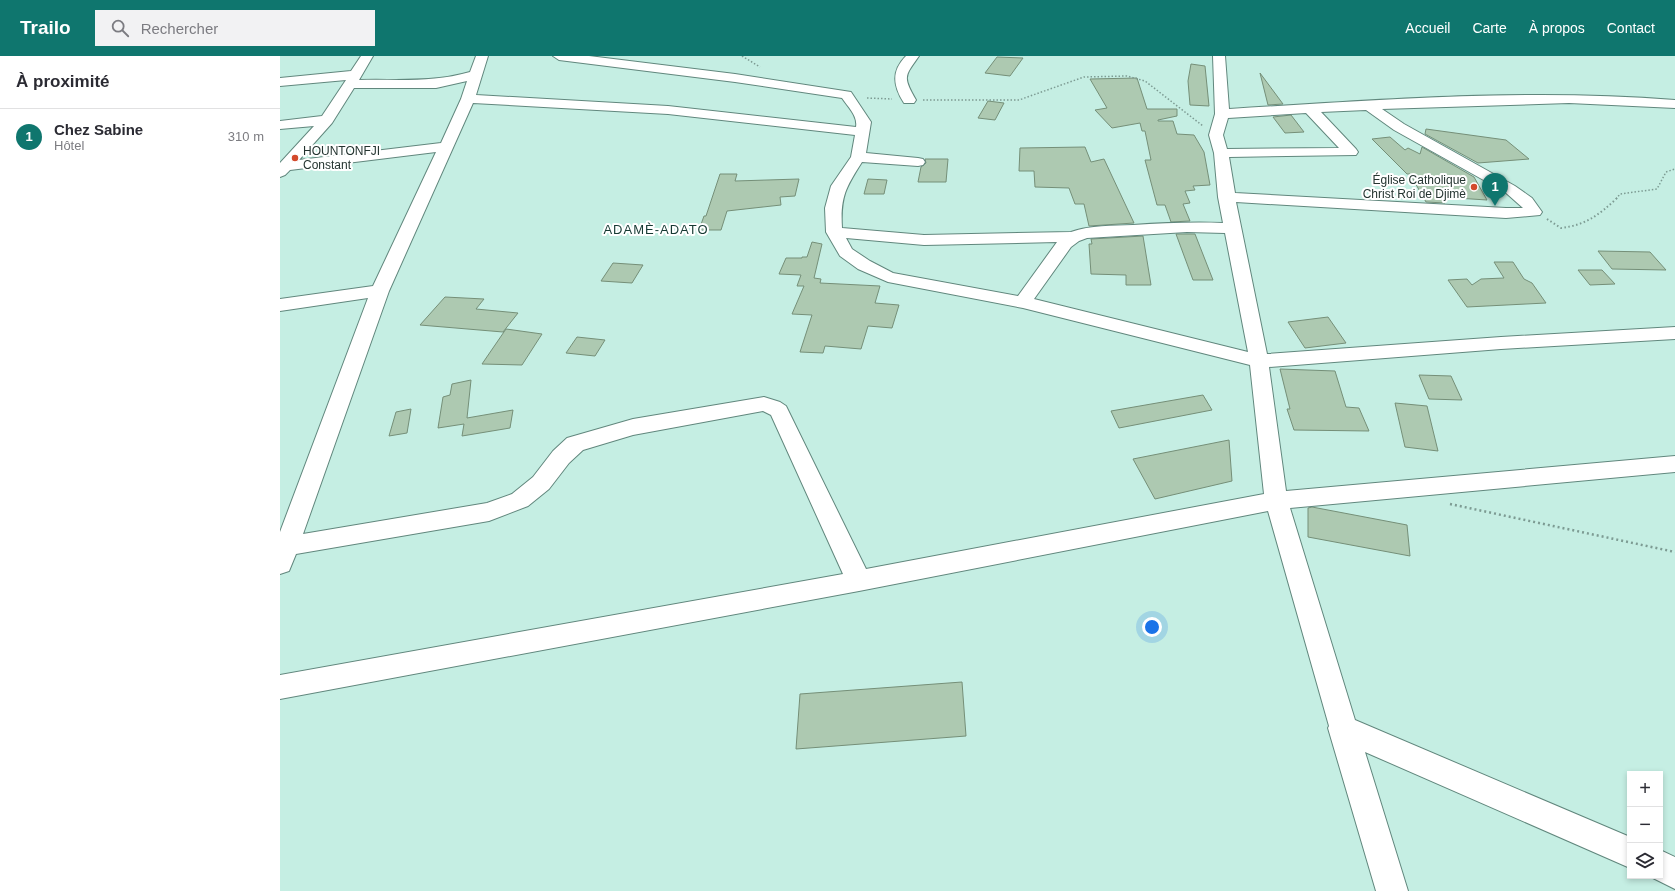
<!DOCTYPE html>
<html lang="fr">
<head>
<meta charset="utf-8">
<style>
  :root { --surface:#fff; --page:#f2f2f3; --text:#2b2b33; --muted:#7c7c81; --line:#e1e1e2; --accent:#0f766e }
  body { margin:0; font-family:Helvetica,sans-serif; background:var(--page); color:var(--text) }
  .controls { position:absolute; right:12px; bottom:12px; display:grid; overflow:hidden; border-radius:0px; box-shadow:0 2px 6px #0003 }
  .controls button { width:36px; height:36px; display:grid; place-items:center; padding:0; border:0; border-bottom:1px solid var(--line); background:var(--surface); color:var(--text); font:20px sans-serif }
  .you { position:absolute; left:872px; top:571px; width:14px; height:14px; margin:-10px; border:3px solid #fff; border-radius:50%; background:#1a73e8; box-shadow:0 0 0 6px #1a73e833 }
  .badge { display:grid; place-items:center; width:26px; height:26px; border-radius:50%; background:var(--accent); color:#fff; font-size:13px; font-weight:700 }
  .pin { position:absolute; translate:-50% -33px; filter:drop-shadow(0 1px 2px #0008) }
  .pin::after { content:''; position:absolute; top:21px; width:14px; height:12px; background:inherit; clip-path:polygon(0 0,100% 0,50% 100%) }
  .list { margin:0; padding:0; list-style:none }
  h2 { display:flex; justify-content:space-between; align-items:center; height:52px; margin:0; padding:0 16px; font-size:17px }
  h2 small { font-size:13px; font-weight:400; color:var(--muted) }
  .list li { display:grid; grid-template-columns:26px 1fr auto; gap:12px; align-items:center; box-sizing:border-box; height:56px; padding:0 16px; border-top:1px solid var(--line) }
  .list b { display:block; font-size:15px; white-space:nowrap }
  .list p { margin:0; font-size:13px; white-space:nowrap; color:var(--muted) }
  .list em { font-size:13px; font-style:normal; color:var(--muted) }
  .icon { flex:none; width:22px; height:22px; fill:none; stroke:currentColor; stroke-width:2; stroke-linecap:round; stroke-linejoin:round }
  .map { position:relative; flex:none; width:1395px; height:835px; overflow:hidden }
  header { display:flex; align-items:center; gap:24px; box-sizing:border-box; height:56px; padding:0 20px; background:var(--accent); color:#fff }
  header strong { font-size:19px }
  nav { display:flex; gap:22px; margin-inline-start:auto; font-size:14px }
  .search { width:280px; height:36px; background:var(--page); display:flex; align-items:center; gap:10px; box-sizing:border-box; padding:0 14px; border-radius:0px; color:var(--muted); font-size:15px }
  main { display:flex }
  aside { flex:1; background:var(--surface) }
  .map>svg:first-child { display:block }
  .building { fill:#adc9b1; stroke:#758f78 }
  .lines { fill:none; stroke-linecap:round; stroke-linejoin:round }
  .minor-casing { stroke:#61877d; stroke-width:2 }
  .path-far2 { stroke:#7d9b93; stroke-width:1.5; stroke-dasharray:1.5 2; stroke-linecap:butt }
  .path-far1 { stroke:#7d9b93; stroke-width:2; stroke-dasharray:1.5 2.5; stroke-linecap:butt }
  .path { stroke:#7d9b93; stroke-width:2.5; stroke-dasharray:2 3; stroke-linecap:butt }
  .minor { fill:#fff; fill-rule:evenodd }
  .poi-dot { fill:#d3492c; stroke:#fff; stroke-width:1.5 }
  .labels { text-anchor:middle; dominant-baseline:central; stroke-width:4; stroke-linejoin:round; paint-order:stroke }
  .far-poi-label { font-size:12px; fill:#243430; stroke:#fff; text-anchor:start }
  .far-neighbourhood-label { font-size:13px; letter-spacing:1px; fill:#163a33; stroke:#fff }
</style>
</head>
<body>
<header>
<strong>Trailo</strong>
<div class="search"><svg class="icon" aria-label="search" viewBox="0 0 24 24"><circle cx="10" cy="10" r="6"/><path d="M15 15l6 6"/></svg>Rechercher</div>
<nav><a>Accueil</a><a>Carte</a><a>À propos</a><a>Contact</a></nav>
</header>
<main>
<aside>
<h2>À proximité<small></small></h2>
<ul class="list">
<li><span class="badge">1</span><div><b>Chez Sabine</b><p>Hôtel</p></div><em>310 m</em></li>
</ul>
</aside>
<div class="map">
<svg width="1395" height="835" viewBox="0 0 1395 835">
  <rect width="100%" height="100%" fill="#c5eee3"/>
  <path class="building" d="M717,1L743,2L730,20L705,17Z
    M911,8L925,10L929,50L910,49L908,25Z
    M980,17L1003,48L988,49Z
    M857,22L867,53H897V60L878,64V65H893L897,78L914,79L924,96L930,129L913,130L915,134L905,135L910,147L903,148L910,165L891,166L885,149H877L865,104H871L865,75H862L860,67L832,72L815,54L827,52L810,23Z
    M708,45L724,47L715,64L698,62Z
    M1011,59L1024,76L1005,77L993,61Z
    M1146,73L1226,84L1249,103L1198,107L1145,78Z
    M1110,81L1125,94L1128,92L1140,98L1142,91L1194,121L1207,144L1161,141L1165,147L1146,146L1130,118H1127L1092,83Z
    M805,91L811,106L824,103L854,167L809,170L804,148H795L789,132L755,131L754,115H739L740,92Z
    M645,103H668L666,126H638L641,111L646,107Z
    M440,118H457L455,125L519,123L515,140L500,141L501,149L447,155L441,174H419L424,160H426Z
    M588,123L607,124L604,138H584Z
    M896,178H915L933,224H913Z
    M863,180L871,229H846V219L811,218L809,188H812L811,183Z
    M532,186L542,188L534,222L541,223L540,227L600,230L595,247L619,249L612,272L588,270L581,293L545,290L543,297L520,296L532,259L512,258L524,230H517L521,219L499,218L506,202H522V201H527Z
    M1318,195L1370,196L1386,214L1332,213Z
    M1214,206H1233L1244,223L1252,227L1266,247L1187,251L1168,224L1187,223L1192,229L1201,223L1224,222Z
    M333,207L363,209L352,227L321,225Z
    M1298,214H1322L1335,228L1310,229Z
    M165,241L204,243L196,253L238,257L223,276L140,269Z
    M1048,261L1066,287L1025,292L1008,266Z
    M226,273L262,278L242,309L202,308Z
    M297,281L325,284L315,300L286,297Z
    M1000,313L1055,315L1066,351L1079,352L1089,375L1014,374L1007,353H1010Z
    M1139,319L1171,320L1182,344L1149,343Z
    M191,324L187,362L233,354L230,372L182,380L184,368L158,372L163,341L170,339L172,328Z
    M923,339L932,354L839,372L831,355Z
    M1115,347L1147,350L1158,395L1125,391Z
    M131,353L127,377L109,380L116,356Z
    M949,384L952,425L875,443L853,403Z
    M1032,451L1127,469L1130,500L1028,481V452Z
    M682,626L686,680L516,693L520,638Z"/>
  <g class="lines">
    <defs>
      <path id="minor" d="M81,0H93L79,24C118,23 152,27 190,16L196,0H208L196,39L388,50L576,71C578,60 568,51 562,42L455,26L279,4L273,0H309L455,18L571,36L591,66L586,97L638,102L643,103L645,106L643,109L638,110L582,106C566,131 560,141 562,172L644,179L791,176C811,169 832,170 853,169C883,167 913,166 943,167L938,141L934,97L929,79L935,58L933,0H945L949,53C1097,44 1247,32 1395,44V52L1289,47L1102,53L1124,68L1235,130L1252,142L1262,156L1260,159L1226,162L956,146L987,298L1221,281L1395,271V283L1221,293L989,311L1006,435L1395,400V416L1010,452L1075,664L1350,781V812L1085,696L1128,835H1096L1048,672L1049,670L988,455L579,535L0,643V619L563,518L491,359L483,355L353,379L303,394L289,407L269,433L248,450L209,465L16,498L9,515L0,518V476L88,242L0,255V243L93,230L156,96L10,114L5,119L0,121V107L34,70L0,73V65L42,60L66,24L0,30V22L71,15ZM187,25L181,43L161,87L19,104L52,67L74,32H156ZM193,47L388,58L575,79L571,101L551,130L545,152L546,176L560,200L578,213L608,226L743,252L970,309L984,438L586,513L506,350L500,346L484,341L353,363L287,382L273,395L253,421L232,438L207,447L23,478L109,235ZM1086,54L1114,74L1225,136L1243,152H1226L955,137L949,101L1076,99L1078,96L1076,93L1041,56ZM1026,57L1059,92L947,93L943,79L948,62ZM907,176L945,177L968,296L754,243L791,191L799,185L807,182ZM566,182L644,189L777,186L738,240L613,217L590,205L572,193Z
        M626,0H639C625,20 622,20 636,44L634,47H624C613,30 611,15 626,0Z
        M1380,794L1395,801V833L1369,820H1380Z"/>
    </defs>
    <use href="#minor" class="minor-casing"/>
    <path class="path-far2" d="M462,0L480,11
      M587,42L612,43
      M643,44H739L804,21L847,20L865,25L923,70
      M1336,143L1340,138L1377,133L1386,116L1395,113"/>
    <path class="path-far1" d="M1267,163L1281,172C1306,169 1319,159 1337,142"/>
    <path class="path" d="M1170,448L1395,496"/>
    <use href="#minor" class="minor"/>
  </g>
  <g class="poi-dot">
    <circle cx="15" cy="102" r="4"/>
    <circle cx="1194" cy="131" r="4"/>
  </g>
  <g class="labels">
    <g class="far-poi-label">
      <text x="23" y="95">HOUNTONFJI<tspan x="23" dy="14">Constant</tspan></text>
      <text x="1186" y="124" text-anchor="end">Église Catholique<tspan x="1186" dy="14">Christ Roi de Djimè</tspan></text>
    </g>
    <g class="far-neighbourhood-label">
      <text x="376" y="173">ADAMÈ-ADATO</text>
    </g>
  </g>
</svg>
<div class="controls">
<button>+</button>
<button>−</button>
<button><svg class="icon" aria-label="layers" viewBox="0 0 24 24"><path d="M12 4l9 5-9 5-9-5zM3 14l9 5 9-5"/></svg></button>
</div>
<div class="you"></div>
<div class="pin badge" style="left:1215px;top:150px">1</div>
</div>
</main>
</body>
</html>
